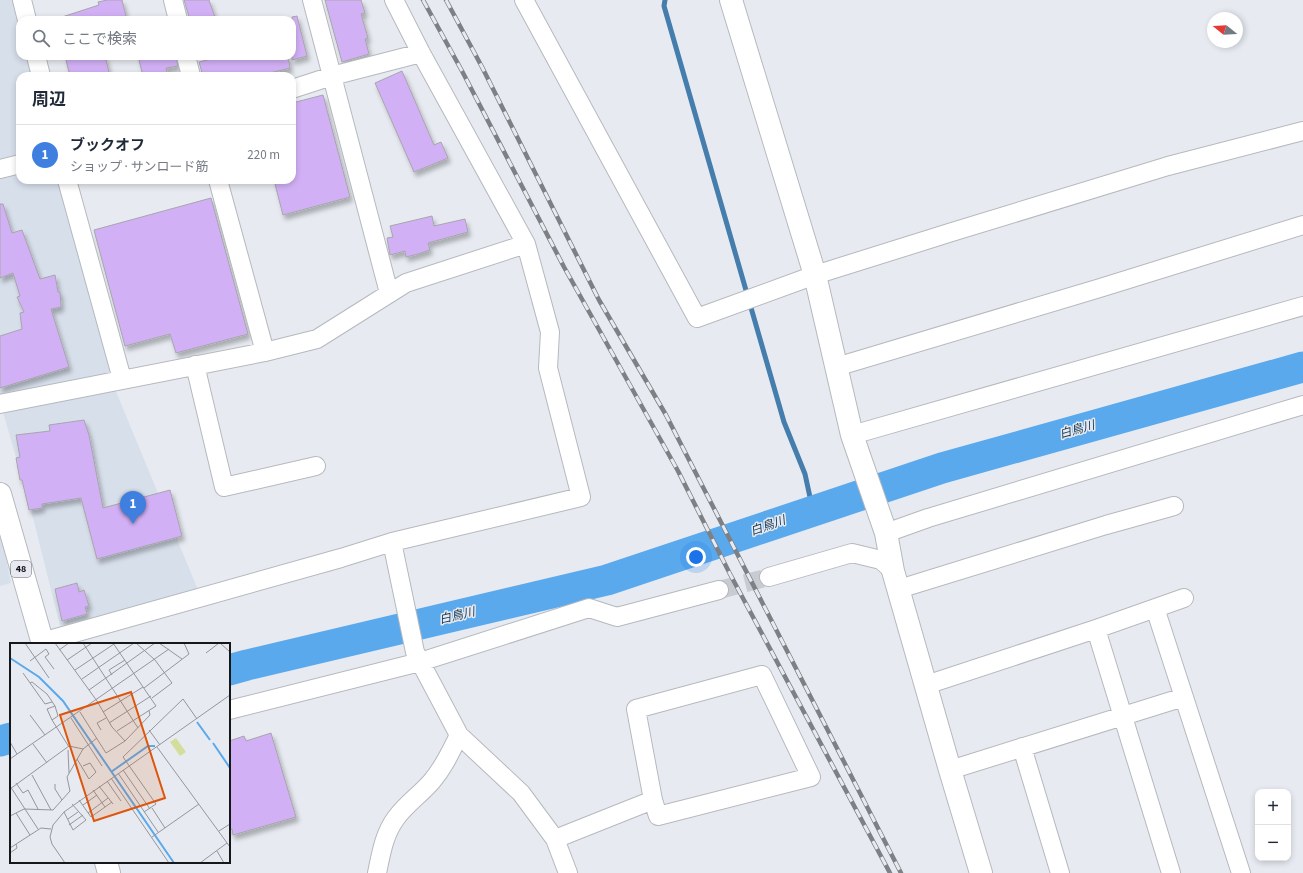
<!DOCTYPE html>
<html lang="ja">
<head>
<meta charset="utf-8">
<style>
  :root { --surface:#fff; --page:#f2f2f3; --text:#1f2937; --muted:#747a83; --line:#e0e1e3; --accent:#0f766e }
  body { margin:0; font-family:"Source Sans 3","Noto Sans JP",sans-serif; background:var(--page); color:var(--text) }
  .controls { position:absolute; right:12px; bottom:12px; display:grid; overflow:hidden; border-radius:8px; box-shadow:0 2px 6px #0003 }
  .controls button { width:36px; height:36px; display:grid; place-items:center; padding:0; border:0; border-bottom:1px solid var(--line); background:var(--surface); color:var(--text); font:20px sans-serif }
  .compass { position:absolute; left:1207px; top:12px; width:36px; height:36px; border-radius:50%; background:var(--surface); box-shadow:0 2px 6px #0003; rotate:288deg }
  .you { position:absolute; left:696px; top:557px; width:14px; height:14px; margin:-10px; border:3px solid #fff; border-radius:50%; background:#1a73e8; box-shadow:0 0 0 6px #1a73e833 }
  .badge { display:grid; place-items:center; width:26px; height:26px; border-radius:50%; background:var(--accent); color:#fff; font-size:13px; font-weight:700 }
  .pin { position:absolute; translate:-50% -33px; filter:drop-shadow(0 1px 2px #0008) }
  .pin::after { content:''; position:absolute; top:21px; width:14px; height:12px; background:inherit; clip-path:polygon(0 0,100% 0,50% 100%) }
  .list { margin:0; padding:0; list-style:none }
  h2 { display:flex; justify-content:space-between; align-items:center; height:52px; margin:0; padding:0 16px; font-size:17px }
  h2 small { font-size:13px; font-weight:400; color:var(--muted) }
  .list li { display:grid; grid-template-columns:26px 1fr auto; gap:12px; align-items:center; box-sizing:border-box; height:60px; padding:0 16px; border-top:1px solid var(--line) }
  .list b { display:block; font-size:15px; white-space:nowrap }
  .list p { margin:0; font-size:13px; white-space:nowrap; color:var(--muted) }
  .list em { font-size:13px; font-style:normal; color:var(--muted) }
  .icon { flex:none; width:22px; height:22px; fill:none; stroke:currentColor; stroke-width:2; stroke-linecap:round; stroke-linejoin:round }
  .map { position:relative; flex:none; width:1303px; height:873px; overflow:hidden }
  .search { position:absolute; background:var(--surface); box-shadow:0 2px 6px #0003; left:16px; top:16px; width:280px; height:44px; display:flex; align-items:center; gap:10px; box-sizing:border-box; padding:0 14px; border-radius:12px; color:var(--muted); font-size:15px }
  .panel { position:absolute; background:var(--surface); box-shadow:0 2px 6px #0003; left:16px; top:72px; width:280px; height:112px; border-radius:12px }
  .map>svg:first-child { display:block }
  .built { fill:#d7dfeb }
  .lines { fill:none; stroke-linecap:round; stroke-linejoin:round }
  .stream { stroke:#457dad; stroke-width:5 }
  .river { stroke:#5aa9ed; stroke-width:31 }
  .building { fill:#d2b0f5; stroke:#a7a5ab; filter:url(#shadow) }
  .minor-tunnel { stroke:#c8cbd1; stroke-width:18; stroke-dasharray:18 9; stroke-linecap:butt }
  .minor-casing { stroke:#b5b9be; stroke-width:20 }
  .tertiary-casing { stroke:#b5b9be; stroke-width:24 }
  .primary-casing { stroke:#b5b9be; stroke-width:24 }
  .minor { stroke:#fff; stroke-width:18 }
  .tertiary { stroke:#fff; stroke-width:22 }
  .primary { stroke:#fff; stroke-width:22 }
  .rail-casing { stroke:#7d8084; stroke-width:4.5 }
  .rail { stroke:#e7ebf1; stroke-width:3; stroke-dasharray:9; stroke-linecap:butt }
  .labels { text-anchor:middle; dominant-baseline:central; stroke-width:3; stroke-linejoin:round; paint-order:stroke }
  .shield { fill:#e7ebf1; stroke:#54575a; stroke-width:1 }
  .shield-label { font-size:10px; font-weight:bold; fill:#151719 }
  .water-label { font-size:12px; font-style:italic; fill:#12344f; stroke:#e7ebf1 }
  .inset-river { fill:none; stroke:#5aa9ed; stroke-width:2 }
  .inset-road { fill:none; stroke:#93969b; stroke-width:1 }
  .view { fill:#dd560d; fill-opacity:0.15; stroke:#dd560d; stroke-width:2 }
  .inset-edge { fill:none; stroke:#151719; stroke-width:2 }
</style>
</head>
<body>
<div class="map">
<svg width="1303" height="873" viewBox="0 0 1303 873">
  <defs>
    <filter id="shadow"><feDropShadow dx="2.5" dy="4.5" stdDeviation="2" flood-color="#0004"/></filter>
  </defs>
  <rect width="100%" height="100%" fill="#e7ebf1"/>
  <path class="built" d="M0,0H12L20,32V56H27L32,76H20V180H60L115,389L198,590L60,626L34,522L0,401Z
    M0,528L11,583L0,586Z"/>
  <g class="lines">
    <path class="stream" d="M665,0L664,6L784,422L805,474L813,511"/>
    <path class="river" d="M229,670L247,665L607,580L942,468L1303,367
      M0,741L11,738"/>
  </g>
  <path class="building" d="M107,0H122L127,20H63L62,17L99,5L98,2Z
    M184,0H209L216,20H190Z
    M325,0H361L365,13L361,14L368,38L365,39L369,54L342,62Z
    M297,16L307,56L292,60V17Z
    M65,56H105L110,76H70Z
    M138,56H176L178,66L166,68L168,76H143Z
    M223,56H288L290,68L258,76H203L199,62Z
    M402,71L434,145L441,142L448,158L414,172L375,83Z
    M323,95L350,197L283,215L274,180H292V103Z
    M211,198L248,334L176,353L170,334L125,346L94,230Z
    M0,204H3L12,233L22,230L40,279L55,275L58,292H60L61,307L51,309L69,367L0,388V336L22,329L20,313L24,312L17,297L20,296L13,273L0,278Z
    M432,216L434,226L465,219L468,232L428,243L430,250L418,254L406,257L405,251L390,255L387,238L393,237L390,226Z
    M84,420L89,435L103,508L170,490L182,536L97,559L81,498L42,504V508L29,510L22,480H20L16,458L20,457L16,435L50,431L49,425Z
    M77,583L79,592L84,590L89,606L85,607L87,614L62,621L55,589Z
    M271,733L296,817L233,835L232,829L229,830V741L244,736L246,741Z"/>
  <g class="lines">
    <path class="minor-tunnel" d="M719,590L769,577"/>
    <defs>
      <path id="minor" d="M22,0L27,20
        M173,0L178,20
        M312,0L389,293
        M524,0L697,318L815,275L952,232L1168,166L1303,131
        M36,56L41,76
        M186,56L191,76
        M292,89L332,76L421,53
        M0,169L20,164
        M67,180L122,379
        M218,180L265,352
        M195,365L224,487L316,466
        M836,367L1100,288L1303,225
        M0,404L265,352L317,339L406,283L526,244
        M852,435L1303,306
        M886,533L928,518L1303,405
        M769,577L852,553L881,560L893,571
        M899,589L1106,525L1174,506
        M1155,608L1241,873
        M1096,629L1171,873
        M42,642L341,558L392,542L581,497L548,368L550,332L526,244L421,53L394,0
        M762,675L811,777L658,816L653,800L636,709Z
        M926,685L1096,629L1184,598
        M229,710L420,662L589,608L617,617L719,590
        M459,735L521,793L555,839L568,873
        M1022,747L1060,873
        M950,770L1184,697
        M555,839L653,800
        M377,873C381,854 384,834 396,818C406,804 421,794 432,781C444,767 451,751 459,735L415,652L392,542"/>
      <path id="tertiary" d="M731,0L815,275L852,435L886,533L893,571L950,770L981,873"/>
      <path id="primary" d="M0,494L43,644
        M106,862L109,873"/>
    </defs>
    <use href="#minor" class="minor-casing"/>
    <use href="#tertiary" class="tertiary-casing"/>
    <use href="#primary" class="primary-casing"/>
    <use href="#minor" class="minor"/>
    <use href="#tertiary" class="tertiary"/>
    <use href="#primary" class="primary"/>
    <defs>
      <path id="rail" d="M423,0L462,71L564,267L678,471L730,574L890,873
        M446,0L482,67L599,300L666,415L901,873"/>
    </defs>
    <use href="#rail" class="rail-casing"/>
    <use href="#rail" class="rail"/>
  </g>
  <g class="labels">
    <rect class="shield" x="11" y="561" width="20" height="16" rx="3"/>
    <g class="shield-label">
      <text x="21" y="569">48</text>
    </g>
    <g class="water-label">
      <text transform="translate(1077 430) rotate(-16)">白鳥川</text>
      <text transform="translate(768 526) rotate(-19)">白鳥川</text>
      <text transform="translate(457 616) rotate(-13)">白鳥川</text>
    </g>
  </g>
  <g transform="translate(10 643)">
    <rect width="220" height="220" fill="#e7ebf1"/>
    <path d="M166,95L176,109L170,113L160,99Z" fill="#d4de9c"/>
    <path class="inset-river" d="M0,15L29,34L53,58L164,220M187,79L200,97M203,100L220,125M101,129L138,103H145"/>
    <path class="inset-road" d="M15,0L39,35M45,0L87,58L102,84L115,98M73,0L128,85M103,0L146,63L107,88M126,0L145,17L162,40L142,55M149,0L172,16M210,0L220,9M49,7L59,0M196,10L209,0M57,17L82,0M20,18L36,6L39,11L35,14L44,26M65,27L104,1M13,30L35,61L42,59M102,32L99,27L115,17M72,36L124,0M20,40L22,39L37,51L45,63L48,73L42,77L59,104M134,45L179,11L174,0M79,47L145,0M70,69L96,110L115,98L140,72L139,68M93,69L133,44M20,72L35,92M61,75L92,123M42,77L37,66L45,63M99,80L141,53M91,87L87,80L96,75M139,87L150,102M0,99L7,111M23,101L37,120M147,104L220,204M58,107L59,130M0,116L159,6M67,116L79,136L86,129L80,120L73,123M113,127L140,166M108,130L148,189M22,132L41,167M101,135L159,220M97,138L111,158M6,140L13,150L18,147L28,166M45,141V146L52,157M0,143L28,186M89,143L103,161M0,146L59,103L73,106L87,95M83,147L95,164M69,157L81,174L102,159M73,162L87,152M142,165L155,185M54,169L63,187L76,177L62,161M134,169L146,161L113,114L173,56L187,76M6,170L20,192M78,170L98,155M0,173L14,166L43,167L60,148L57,134L73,106M58,176L68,169M59,182L73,172M209,188L220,181M142,194L189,161M0,205L31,185L41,186M207,208L214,220M0,210L7,205L6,201M55,220L42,201L40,194L43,182L54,169L220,52M190,220L217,200"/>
    <path class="view" d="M121,49L155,155L84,178L50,72Z"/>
    <rect width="220" height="220" class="inset-edge"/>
  </g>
</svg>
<div class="controls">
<button>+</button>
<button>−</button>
</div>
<svg class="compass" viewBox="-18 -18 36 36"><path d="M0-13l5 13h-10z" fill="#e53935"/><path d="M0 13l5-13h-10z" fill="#747a83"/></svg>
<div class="you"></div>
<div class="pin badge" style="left:133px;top:524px;background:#3f7fe0">1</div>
<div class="search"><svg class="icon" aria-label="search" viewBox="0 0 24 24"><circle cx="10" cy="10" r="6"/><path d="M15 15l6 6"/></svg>ここで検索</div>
<section class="panel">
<h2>周辺<small></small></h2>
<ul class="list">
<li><span class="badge" style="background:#3f7fe0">1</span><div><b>ブックオフ</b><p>ショップ · サンロード筋</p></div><em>220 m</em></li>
</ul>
</section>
</div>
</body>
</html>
